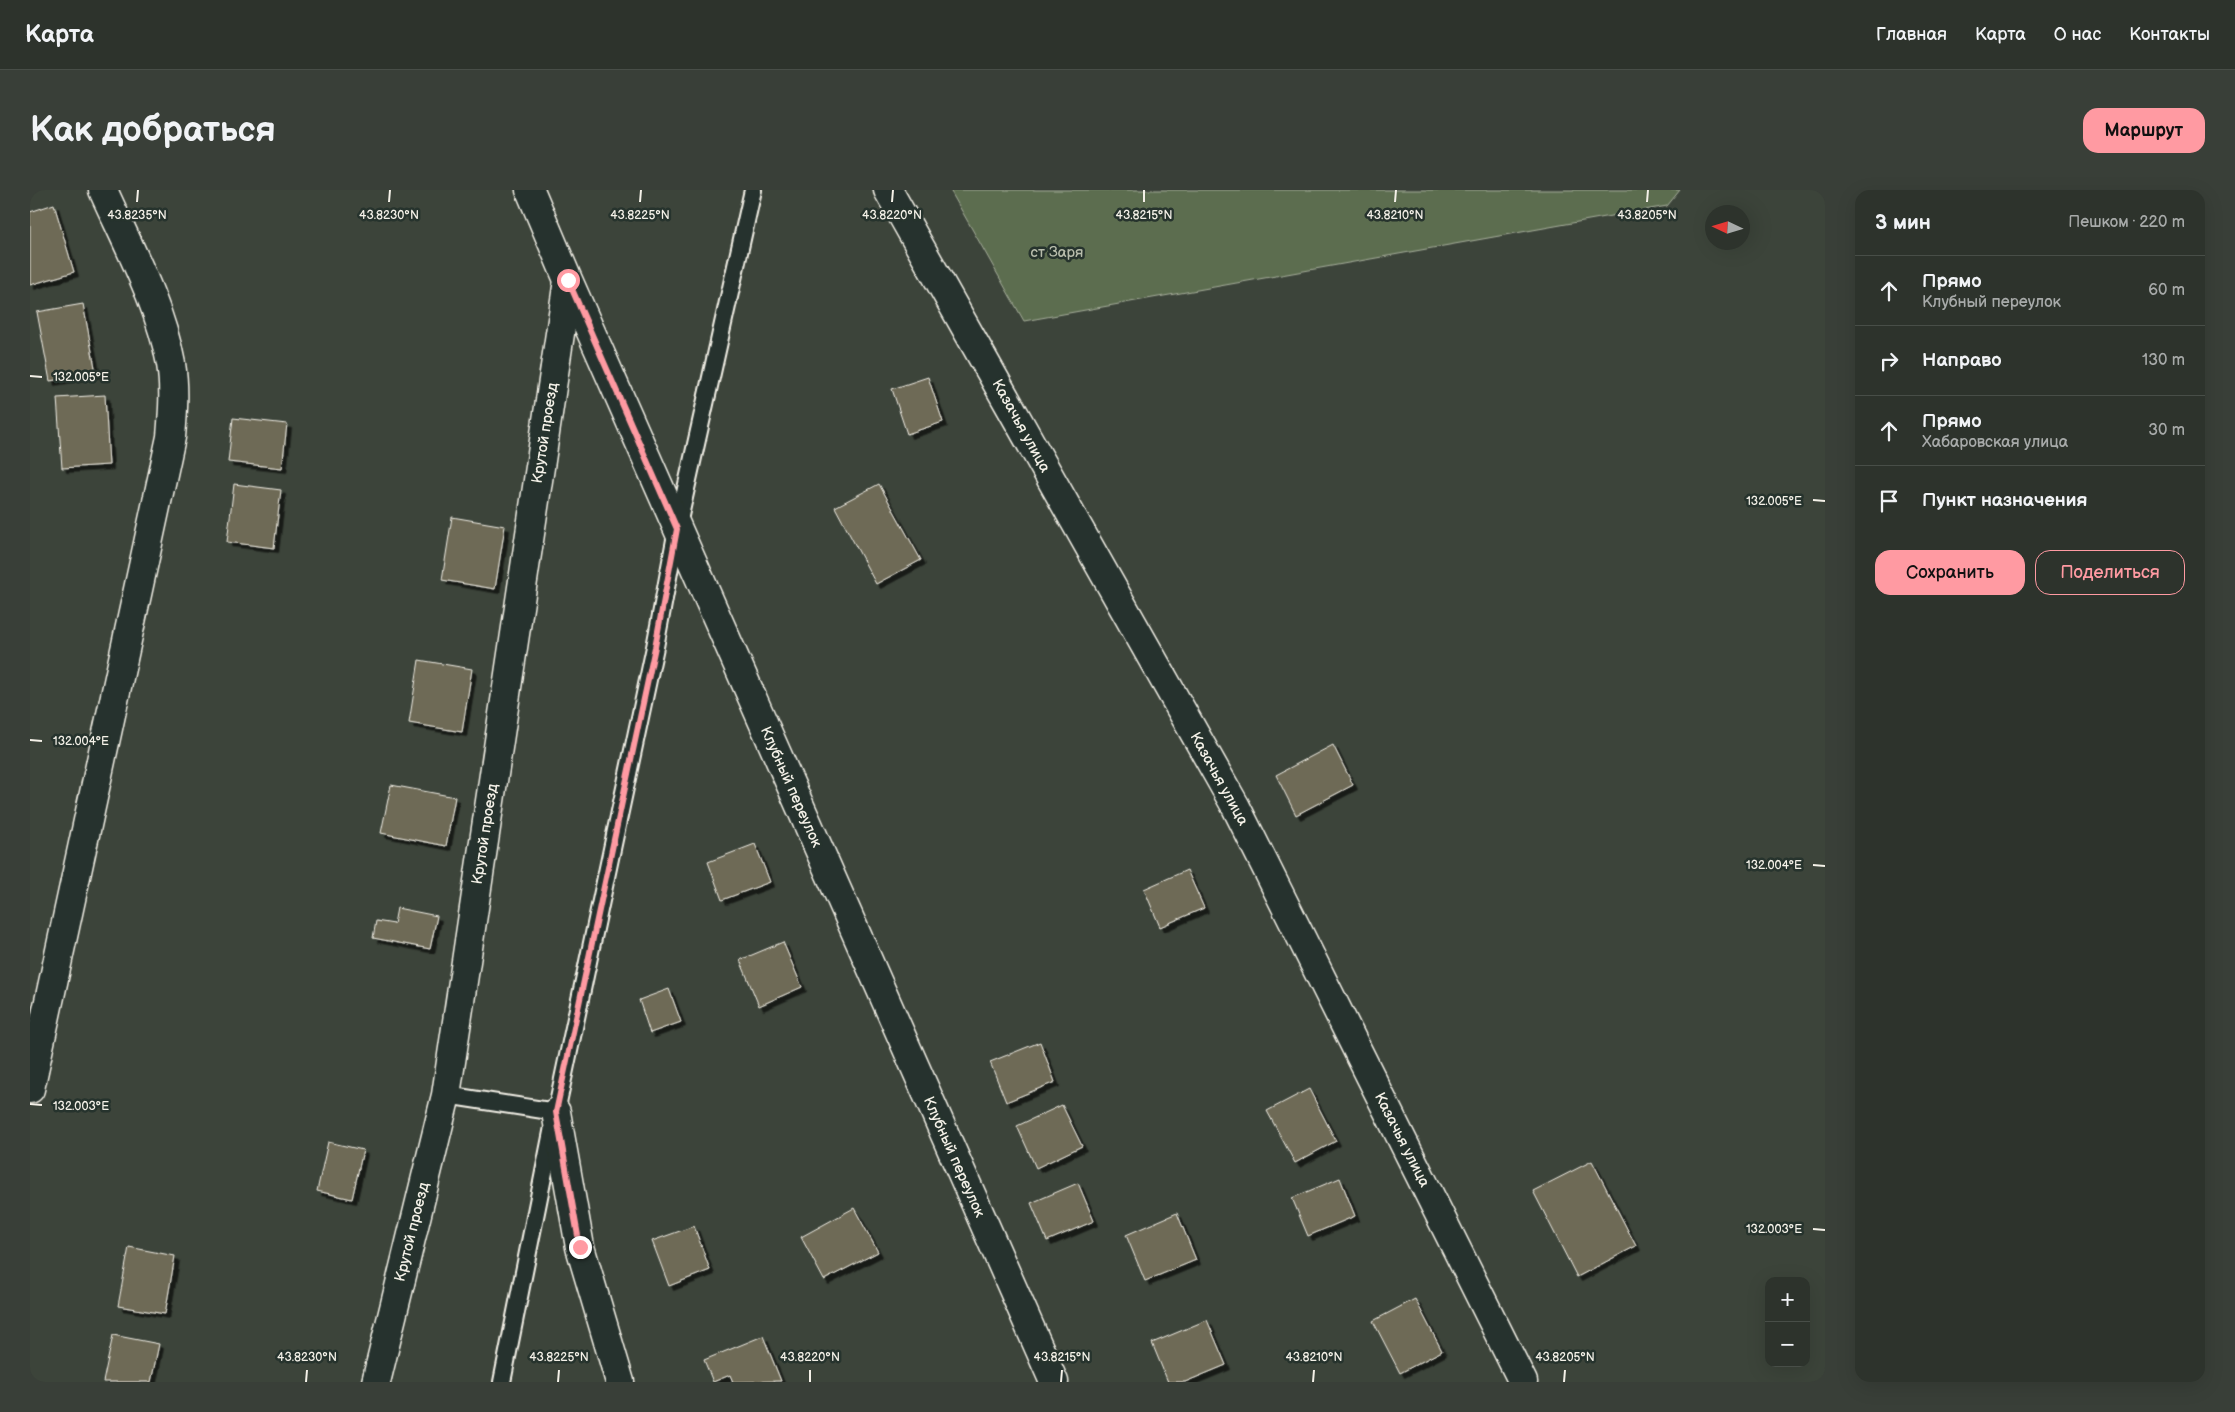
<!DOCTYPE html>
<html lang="ru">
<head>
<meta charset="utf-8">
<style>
  :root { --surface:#2d332c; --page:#393f38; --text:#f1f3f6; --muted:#a7aaa9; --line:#484e48; --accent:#ff9aa2 }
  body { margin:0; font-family:"Balsamiq Sans",sans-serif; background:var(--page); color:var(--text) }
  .controls { position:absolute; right:15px; bottom:15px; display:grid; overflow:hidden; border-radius:10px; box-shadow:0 5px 20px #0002 }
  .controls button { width:45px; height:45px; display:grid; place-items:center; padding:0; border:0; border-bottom:1px solid var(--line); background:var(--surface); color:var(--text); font:25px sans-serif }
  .compass { position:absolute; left:1675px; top:15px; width:45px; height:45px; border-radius:50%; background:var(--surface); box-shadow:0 5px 20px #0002; rotate:274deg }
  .stop { position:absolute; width:15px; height:15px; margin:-11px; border:4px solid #ff9aa2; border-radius:50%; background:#fff }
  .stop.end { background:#ff9aa2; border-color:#fff; box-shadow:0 1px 5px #0008 }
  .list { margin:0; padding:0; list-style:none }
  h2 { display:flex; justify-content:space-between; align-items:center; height:65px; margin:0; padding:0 20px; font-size:21px }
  h2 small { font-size:16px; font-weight:400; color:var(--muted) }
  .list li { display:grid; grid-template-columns:32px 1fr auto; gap:15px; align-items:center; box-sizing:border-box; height:70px; padding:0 20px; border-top:1px solid var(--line) }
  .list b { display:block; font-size:19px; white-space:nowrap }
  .list p { margin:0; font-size:16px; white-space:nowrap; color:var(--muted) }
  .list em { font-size:16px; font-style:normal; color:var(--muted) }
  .actions { display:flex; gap:10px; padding:15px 20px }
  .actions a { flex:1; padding:11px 0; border:1px solid var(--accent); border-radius:15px; text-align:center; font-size:18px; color:var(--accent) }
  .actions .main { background:var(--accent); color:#111 }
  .icon { flex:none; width:28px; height:28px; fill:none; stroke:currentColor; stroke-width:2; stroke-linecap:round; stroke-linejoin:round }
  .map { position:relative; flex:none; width:1795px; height:1192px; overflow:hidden; border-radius:15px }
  header { display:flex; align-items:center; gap:30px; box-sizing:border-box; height:70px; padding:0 25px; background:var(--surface); border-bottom:1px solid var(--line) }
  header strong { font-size:24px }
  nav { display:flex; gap:28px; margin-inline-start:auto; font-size:18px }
  .intro { display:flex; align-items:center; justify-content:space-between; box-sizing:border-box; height:120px; padding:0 30px }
  h1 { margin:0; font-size:35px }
  .button { padding:12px 22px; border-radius:15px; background:var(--accent); color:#111; font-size:18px; font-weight:700 }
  main { display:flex; gap:30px; padding:0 30px }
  aside { flex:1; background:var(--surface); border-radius:15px; box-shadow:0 5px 20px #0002 }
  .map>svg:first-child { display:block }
  .green { fill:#5b6d50; stroke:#a8af9c }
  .building { fill:#6e6a57; stroke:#f4f1e8; filter:url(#shadow) }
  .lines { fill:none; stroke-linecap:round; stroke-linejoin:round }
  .lane-casing { stroke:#f4f1e8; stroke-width:20 }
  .street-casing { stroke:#f4f1e8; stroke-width:31 }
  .lane { stroke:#26332d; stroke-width:16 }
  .street { stroke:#26332d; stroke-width:28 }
  .route { stroke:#ff9aa2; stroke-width:6 }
  .ticks { fill:none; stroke:#f4f1e8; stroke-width:2 }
  .labels { text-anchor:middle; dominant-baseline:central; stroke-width:5; stroke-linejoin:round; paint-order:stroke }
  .park-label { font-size:15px; fill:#b7bcab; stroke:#26332d }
  .street-label { font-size:15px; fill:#f4f1e8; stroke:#26332d }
  .ticks-label { font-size:12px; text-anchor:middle; fill:#f4f1e8; stroke:#26332d; stroke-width:5; stroke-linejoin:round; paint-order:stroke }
</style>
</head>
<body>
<header>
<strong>Карта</strong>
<nav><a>Главная</a><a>Карта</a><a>О нас</a><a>Контакты</a></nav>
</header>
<div class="intro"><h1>Как добраться</h1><a class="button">Маршрут</a></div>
<main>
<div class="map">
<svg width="1795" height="1192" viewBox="0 0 1795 1192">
  <defs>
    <filter id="shadow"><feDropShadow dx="4.5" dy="4.5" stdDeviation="0" flood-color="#0009"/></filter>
  </defs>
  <rect width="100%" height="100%" fill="#3c443a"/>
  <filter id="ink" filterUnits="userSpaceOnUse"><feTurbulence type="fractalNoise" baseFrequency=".02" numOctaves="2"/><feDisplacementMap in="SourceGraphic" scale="10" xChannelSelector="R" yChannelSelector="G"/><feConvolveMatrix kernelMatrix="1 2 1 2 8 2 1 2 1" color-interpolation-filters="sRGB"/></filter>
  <g filter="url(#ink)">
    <path class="green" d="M920,0H1650L1637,16L994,131Z"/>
    <path class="building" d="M24,14L44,82L0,95V22Z
      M53,114L66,183L20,191L7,122Z
      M898,187L913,232L877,244L862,199Z
      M75,205L79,275L32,278L27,208Z
      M203,228L257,234L252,278L198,272Z
      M204,294L251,300L244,358L197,352Z
      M849,294L891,370L846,394L805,317Z
      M422,327L475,336L465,399L412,390Z
      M389,470L442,479L432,542L379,533Z
      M1303,555L1323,595L1266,625L1246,585Z
      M361,595L425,607L416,656L351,643Z
      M725,654L740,692L692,710L678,672Z
      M1157,680L1174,718L1130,737L1114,699Z
      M367,718L407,726L400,759L343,748L346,731L364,734Z
      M753,752L772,797L729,816L710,770Z
      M639,799L651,832L620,843L609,810Z
      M1010,852L1025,892L976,912L960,872Z
      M1279,899L1306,951L1265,973L1237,921Z
      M1032,915L1052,956L1006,978L987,936Z
      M298,952L333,960L322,1009L287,1001Z
      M1562,971L1606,1056L1547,1087L1503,1001Z
      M1310,988L1325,1026L1278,1046L1262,1008Z
      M1048,993L1064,1031L1017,1051L1001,1013Z
      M824,1018L848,1062L794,1090L771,1047Z
      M1147,1023L1166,1070L1115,1091L1096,1045Z
      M664,1036L680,1080L639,1096L622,1051Z
      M99,1057L145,1066L135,1124L88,1116Z
      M1385,1109L1412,1161L1370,1183L1343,1131Z
      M1177,1130L1196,1175L1155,1192H1138L1122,1153Z
      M83,1145L129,1154L121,1192H73Z
      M733,1146L751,1191L703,1192L700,1185L683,1192L674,1170Z"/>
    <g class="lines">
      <defs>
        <path id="lane" d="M416,905L526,922L472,1192
          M526,922L625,457L647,339L723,0"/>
        <path id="street" d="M500,0L538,90L1024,1192
          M858,0L1206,617L1493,1192
          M0,899L141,247C143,223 145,198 141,174C130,114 98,56 73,0
          M526,922L550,1057L590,1192
          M346,1192L416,905L538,90"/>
      </defs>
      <use href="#lane" class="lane-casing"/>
      <use href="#street" class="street-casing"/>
      <use href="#lane" class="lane"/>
      <use href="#street" class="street"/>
    </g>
  </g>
  <g class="lines" filter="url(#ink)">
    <path class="route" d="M538,90L647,339L625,457L526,922L550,1057"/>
  </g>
  <path class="ticks" d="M107,12L108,0M359,12L360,0M610,12L611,0M862,12L863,0M1114,12V0M1365,12L1366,0M1617,12L1618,0M0,186L12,187M1783,310L1795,311M0,550L12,551M1783,675L1795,676M0,914L12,915M1783,1039L1795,1040M276,1192L277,1180M528,1192L529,1180M780,1192V1180M1031,1192L1032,1180M1283,1192L1284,1180M1534,1192L1535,1180"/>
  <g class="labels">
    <g class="park-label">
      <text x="1027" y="62">ст Заря</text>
    </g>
    <g class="street-label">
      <text transform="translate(991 236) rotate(61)">Казачья улица</text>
      <text transform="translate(515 243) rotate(-81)">Крутой проезд</text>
      <text transform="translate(1189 589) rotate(61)">Казачья улица</text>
      <text transform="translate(761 597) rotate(66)">Клубный переулок</text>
      <text transform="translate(455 644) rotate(-81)">Крутой проезд</text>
      <text transform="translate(1372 950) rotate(63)">Казачья улица</text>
      <text transform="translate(924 967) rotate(66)">Клубный переулок</text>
      <text transform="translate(382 1042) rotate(-76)">Крутой проезд</text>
    </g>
  </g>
  <g class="ticks-label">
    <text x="107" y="29">43.8235°N</text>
    <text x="359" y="29">43.8230°N</text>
    <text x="610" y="29">43.8225°N</text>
    <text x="862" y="29">43.8220°N</text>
    <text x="1114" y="29">43.8215°N</text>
    <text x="1365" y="29">43.8210°N</text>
    <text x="1617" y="29">43.8205°N</text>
    <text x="51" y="191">132.005°E</text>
    <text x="1744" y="315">132.005°E</text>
    <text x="51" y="555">132.004°E</text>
    <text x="1744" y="679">132.004°E</text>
    <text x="51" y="920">132.003°E</text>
    <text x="1744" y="1043">132.003°E</text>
    <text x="277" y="1171">43.8230°N</text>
    <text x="529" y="1171">43.8225°N</text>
    <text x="780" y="1171">43.8220°N</text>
    <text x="1032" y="1171">43.8215°N</text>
    <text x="1284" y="1171">43.8210°N</text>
    <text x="1535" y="1171">43.8205°N</text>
  </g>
</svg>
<div class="controls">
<button>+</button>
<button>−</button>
</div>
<svg class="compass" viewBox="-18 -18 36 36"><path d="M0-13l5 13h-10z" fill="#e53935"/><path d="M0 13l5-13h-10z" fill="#a7aaa9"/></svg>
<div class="stop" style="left:538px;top:90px"></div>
<div class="stop end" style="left:550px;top:1057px"></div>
</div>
<aside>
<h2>3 мин<small>Пешком · 220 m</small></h2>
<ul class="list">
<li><svg class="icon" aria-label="ahead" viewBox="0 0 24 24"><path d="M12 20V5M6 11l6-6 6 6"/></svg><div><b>Прямо</b><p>Клубный переулок</p></div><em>60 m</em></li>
<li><svg class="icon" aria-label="right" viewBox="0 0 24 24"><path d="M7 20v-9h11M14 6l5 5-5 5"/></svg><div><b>Направо</b></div><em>130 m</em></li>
<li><svg class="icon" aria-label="ahead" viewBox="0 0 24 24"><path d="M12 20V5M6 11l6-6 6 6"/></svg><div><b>Прямо</b><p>Хабаровская улица</p></div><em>30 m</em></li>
<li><svg class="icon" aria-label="arrive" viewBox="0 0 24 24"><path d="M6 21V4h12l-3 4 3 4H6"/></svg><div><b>Пункт назначения</b></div></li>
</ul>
<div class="actions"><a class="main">Сохранить</a><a>Поделиться</a></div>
</aside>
</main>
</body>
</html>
